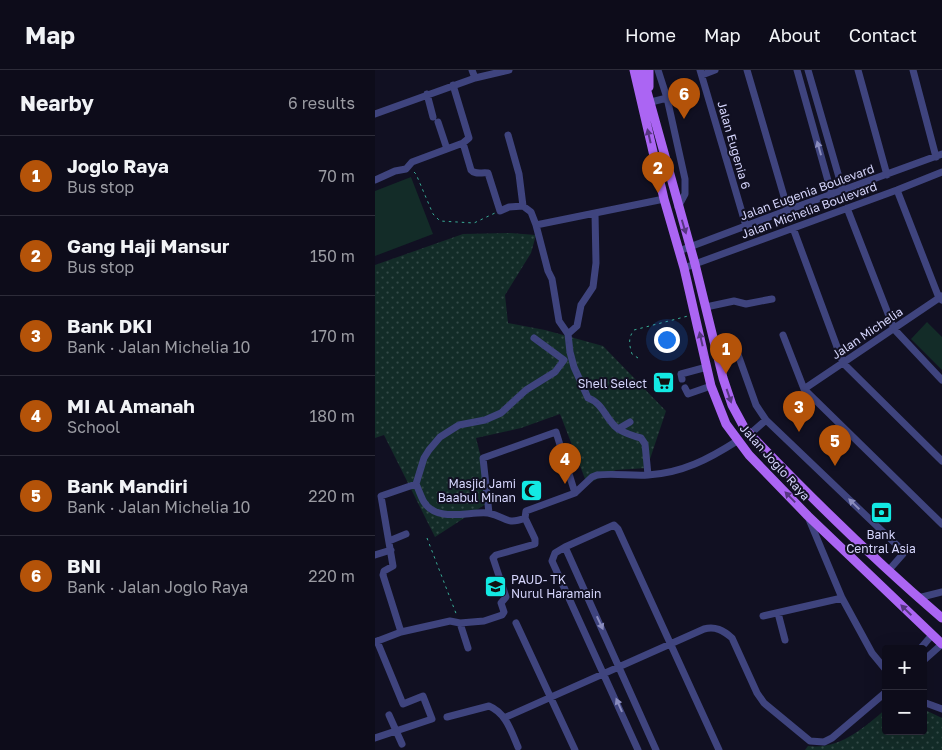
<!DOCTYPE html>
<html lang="en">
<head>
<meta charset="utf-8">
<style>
  :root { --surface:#0d0c1a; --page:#161523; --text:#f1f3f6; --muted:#9a9ba2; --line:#2d2c39; --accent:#b45309 }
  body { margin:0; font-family:"Golos Text",sans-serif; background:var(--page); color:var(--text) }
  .controls { position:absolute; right:15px; bottom:15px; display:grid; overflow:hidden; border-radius:5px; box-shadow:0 5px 20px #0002 }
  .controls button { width:45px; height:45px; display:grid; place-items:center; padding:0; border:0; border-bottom:1px solid var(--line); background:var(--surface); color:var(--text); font:25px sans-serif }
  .you { position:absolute; left:291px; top:269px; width:18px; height:18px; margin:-12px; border:4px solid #fff; border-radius:50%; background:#1a73e8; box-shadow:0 0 0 8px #1a73e833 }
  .badge { display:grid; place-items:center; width:32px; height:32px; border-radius:50%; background:var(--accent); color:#fff; font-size:16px; font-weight:700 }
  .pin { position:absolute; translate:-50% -41px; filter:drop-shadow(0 1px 2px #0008) }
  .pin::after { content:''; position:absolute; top:26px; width:18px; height:15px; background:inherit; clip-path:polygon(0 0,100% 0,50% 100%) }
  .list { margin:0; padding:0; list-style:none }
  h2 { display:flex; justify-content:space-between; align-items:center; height:65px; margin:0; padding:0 20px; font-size:21px }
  h2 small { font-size:16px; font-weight:400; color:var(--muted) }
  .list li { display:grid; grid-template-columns:32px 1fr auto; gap:15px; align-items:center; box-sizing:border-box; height:80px; padding:0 20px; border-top:1px solid var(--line) }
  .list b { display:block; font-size:19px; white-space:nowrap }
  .list p { margin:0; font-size:16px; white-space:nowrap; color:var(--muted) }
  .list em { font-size:16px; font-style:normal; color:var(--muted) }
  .map { position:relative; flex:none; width:567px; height:680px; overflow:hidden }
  header { display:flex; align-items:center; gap:30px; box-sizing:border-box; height:70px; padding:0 25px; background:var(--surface); border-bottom:1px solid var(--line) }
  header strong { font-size:24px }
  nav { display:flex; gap:28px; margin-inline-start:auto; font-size:18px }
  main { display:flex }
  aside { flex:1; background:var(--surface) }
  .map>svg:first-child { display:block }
  .grass { fill:url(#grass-dots) }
  .pitch { fill:#132c28 }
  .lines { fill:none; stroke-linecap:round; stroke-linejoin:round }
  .path { stroke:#38ac96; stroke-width:1; stroke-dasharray:2.5 4; stroke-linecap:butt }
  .minor { stroke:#3f447e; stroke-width:7 }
  .major { stroke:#ab65f3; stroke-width:9 }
  .oneway { fill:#563680 }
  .oneway2 { fill:#8a8cbd }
  .labels { text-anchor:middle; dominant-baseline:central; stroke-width:4; stroke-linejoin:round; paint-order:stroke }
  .street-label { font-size:12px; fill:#d5d5fc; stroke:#111022 }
  .poi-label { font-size:12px; fill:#d5d5fc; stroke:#111022; text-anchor:end }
</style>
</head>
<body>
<header>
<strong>Map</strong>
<nav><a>Home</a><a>Map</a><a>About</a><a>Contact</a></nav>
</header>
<main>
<aside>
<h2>Nearby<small>6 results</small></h2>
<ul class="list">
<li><span class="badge">1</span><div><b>Joglo Raya</b><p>Bus stop</p></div><em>70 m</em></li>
<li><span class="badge">2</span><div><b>Gang Haji Mansur</b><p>Bus stop</p></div><em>150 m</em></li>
<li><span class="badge">3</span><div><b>Bank DKI</b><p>Bank · Jalan Michelia 10</p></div><em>170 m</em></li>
<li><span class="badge">4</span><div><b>MI Al Amanah</b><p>School</p></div><em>180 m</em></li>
<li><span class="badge">5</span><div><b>Bank Mandiri</b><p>Bank · Jalan Michelia 10</p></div><em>220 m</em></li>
<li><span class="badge">6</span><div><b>BNI</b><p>Bank · Jalan Joglo Raya</p></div><em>220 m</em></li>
</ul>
</aside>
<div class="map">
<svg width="567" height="680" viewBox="0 0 567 680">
  <defs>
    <pattern id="grass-dots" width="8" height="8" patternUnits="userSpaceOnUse" patternTransform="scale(1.25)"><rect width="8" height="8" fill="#132c28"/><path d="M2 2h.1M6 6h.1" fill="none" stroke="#344a48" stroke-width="1.8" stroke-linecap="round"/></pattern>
  </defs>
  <rect width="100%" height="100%" fill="#111022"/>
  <path class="grass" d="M135,163L161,165L156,183L130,225L133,253L170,260L228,276L291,341L272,398L241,400L212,414L185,344L146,358L101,368L117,430L60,467L9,365L0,368V195L88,164Z
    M511,639V661H548V639L567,648V680H430L433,676C465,680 488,658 511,639Z"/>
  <path class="pitch" d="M36,107L58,164L0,186V121Z
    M552,252L567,267V300L536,269Z"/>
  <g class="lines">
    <path class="path" d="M39,102L41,104L58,144L65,151L99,153L120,143
      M263,288L257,284C254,274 253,268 259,260L313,246
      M52,468L82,546"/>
    <path class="minor" d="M97,0L100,8
      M283,0L292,28L310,109V124L303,137
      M325,0L371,156
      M372,0L413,140
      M422,0L457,125
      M433,0L468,121
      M483,0L512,105
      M538,0L561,87
      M327,5L340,0
      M78,15L94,68L88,73L96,100C100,105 107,102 113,103L125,141L134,137L148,136L156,142L161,155L173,201L177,209L184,251L193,264L195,282L199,297L213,328C228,333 231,350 243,359C250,363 258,366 266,368L270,374L273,405
      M52,24L58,47
      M276,32L292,28
      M0,44L100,8L134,0
      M63,52L72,79
      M133,65L144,104L148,136
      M0,110L20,101L31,99L37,92L88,73
      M522,120L564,228L567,230
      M472,138L519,259L567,310
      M161,155L289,129
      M418,158L468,293L567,391
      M304,181L413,140L567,84
      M309,198L522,120L567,102
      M331,237L359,231L371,234L397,229
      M193,264L202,256L206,235L218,217L221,193L220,143
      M408,265L429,319L567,454
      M342,285L352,280L361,279L381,335L391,350L528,481V484L513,501
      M307,309L306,304L332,297
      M310,318L313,324L336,316
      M429,319L567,226
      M243,359L255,352
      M375,364L391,350
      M114,443L108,388L181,362L200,423
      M433,447L467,528L497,583L511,600
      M150,448C130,456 131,446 113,443C94,441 62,453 49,432C46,427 44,420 41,414L49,388L54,380L65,367L84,355L110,350L126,343L151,320L180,302L189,290L159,268
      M150,448L151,441L200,423L217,407L222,405C239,403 256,406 273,405C307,403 334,389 362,371
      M14,471L31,464
      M190,477L281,680
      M0,485L16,480
      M543,528L567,522
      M403,543L410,570
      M388,546L467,528
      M85,553L93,578
      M141,553L200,680
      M26,562L8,505L9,501L18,496L6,426L41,414
      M0,572L26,562L75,551L85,553L109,551L127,545L129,542L126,533L131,527L118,488L121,485L160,474V469L150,448
      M545,579L557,565
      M548,591L567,574
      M548,632L567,639
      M14,645L27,674
      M72,647L114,636C131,643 136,661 143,677
      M129,648L329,559C340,556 348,560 357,568L382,623L389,633L435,671L449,672L457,668L511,622
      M0,668L57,649L48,626L28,634L2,571
      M263,680L177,491L180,483L190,477L239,455L243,459L344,680"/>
    <path class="major" d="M259,0L289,129L309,198L336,316L351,354L374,385L433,446L567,574
      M266,0L320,194L348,308L357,335L370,359C433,425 498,489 567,548
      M274,17V0"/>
  </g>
  <defs><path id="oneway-solid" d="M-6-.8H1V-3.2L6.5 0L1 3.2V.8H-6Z" transform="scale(1.25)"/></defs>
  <g class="oneway">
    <use href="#oneway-solid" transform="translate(274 66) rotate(-103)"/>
    <use href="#oneway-solid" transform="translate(309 157) rotate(73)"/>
    <use href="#oneway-solid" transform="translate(326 269) rotate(-103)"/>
    <use href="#oneway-solid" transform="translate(354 326) rotate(71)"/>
    <use href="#oneway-solid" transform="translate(415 427) rotate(-134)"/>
    <use href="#oneway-solid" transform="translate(531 540) rotate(-136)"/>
  </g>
  <g class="oneway2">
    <use href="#oneway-solid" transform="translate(444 78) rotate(-106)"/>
    <use href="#oneway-solid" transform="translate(479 434) rotate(-136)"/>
    <use href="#oneway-solid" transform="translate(225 553) rotate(65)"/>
    <use href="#oneway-solid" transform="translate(244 635) rotate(-114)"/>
  </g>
  <defs>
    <symbol id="supermarket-square" viewBox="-11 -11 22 22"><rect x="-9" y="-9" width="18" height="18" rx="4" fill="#13e9e3" stroke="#111022"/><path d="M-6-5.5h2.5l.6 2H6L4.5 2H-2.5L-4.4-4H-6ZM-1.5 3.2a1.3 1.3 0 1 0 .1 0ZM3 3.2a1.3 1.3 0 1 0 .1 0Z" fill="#111"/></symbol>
    <symbol id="mosque-square" viewBox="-11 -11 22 22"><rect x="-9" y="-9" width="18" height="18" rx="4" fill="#13e9e3" stroke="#111022"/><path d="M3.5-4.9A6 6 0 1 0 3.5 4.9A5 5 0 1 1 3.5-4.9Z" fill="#111"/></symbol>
    <symbol id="bank-square" viewBox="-11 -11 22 22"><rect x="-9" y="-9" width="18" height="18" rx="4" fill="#13e9e3" stroke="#111022"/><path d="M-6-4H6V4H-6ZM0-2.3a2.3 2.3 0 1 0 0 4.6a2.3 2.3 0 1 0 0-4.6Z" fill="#111"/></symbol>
    <symbol id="school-square" viewBox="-11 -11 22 22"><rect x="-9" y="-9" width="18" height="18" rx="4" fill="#13e9e3" stroke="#111022"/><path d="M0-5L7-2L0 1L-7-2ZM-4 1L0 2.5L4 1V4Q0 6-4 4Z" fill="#111"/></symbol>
  </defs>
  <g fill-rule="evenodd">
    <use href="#supermarket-square" x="276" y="300" width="25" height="25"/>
    <use href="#mosque-square" x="144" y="408" width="25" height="25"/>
    <use href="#bank-square" x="494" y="430" width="25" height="25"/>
    <use href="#school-square" x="108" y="504" width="25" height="25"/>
  </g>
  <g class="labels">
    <g class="street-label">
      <text transform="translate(359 75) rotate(74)">Jalan Eugenia 6</text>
      <text transform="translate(432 122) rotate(-20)">Jalan Eugenia Boulevard</text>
      <text transform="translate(434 140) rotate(-20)">Jalan Michelia Boulevard</text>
      <text transform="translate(492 263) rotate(-34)">Jalan Michelia</text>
      <text transform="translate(400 392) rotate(48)">Jalan Joglo Raya</text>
    </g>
    <g class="poi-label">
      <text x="272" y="313">Shell Select</text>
      <text x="141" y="413">Masjid Jami<tspan x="141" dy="14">Baabul Minan</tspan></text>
      <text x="506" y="464" text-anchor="middle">Bank<tspan x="506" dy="14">Central Asia</tspan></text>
      <text x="136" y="509" text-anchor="start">PAUD- TK<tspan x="136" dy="14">Nurul Haramain</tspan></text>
    </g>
  </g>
</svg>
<div class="controls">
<button>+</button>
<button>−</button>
</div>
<div class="you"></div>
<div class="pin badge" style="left:351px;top:304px">1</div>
<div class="pin badge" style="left:283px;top:123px">2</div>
<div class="pin badge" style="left:424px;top:362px">3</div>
<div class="pin badge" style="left:190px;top:414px">4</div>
<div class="pin badge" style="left:460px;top:396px">5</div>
<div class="pin badge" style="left:309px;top:49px">6</div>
</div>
</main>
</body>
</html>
